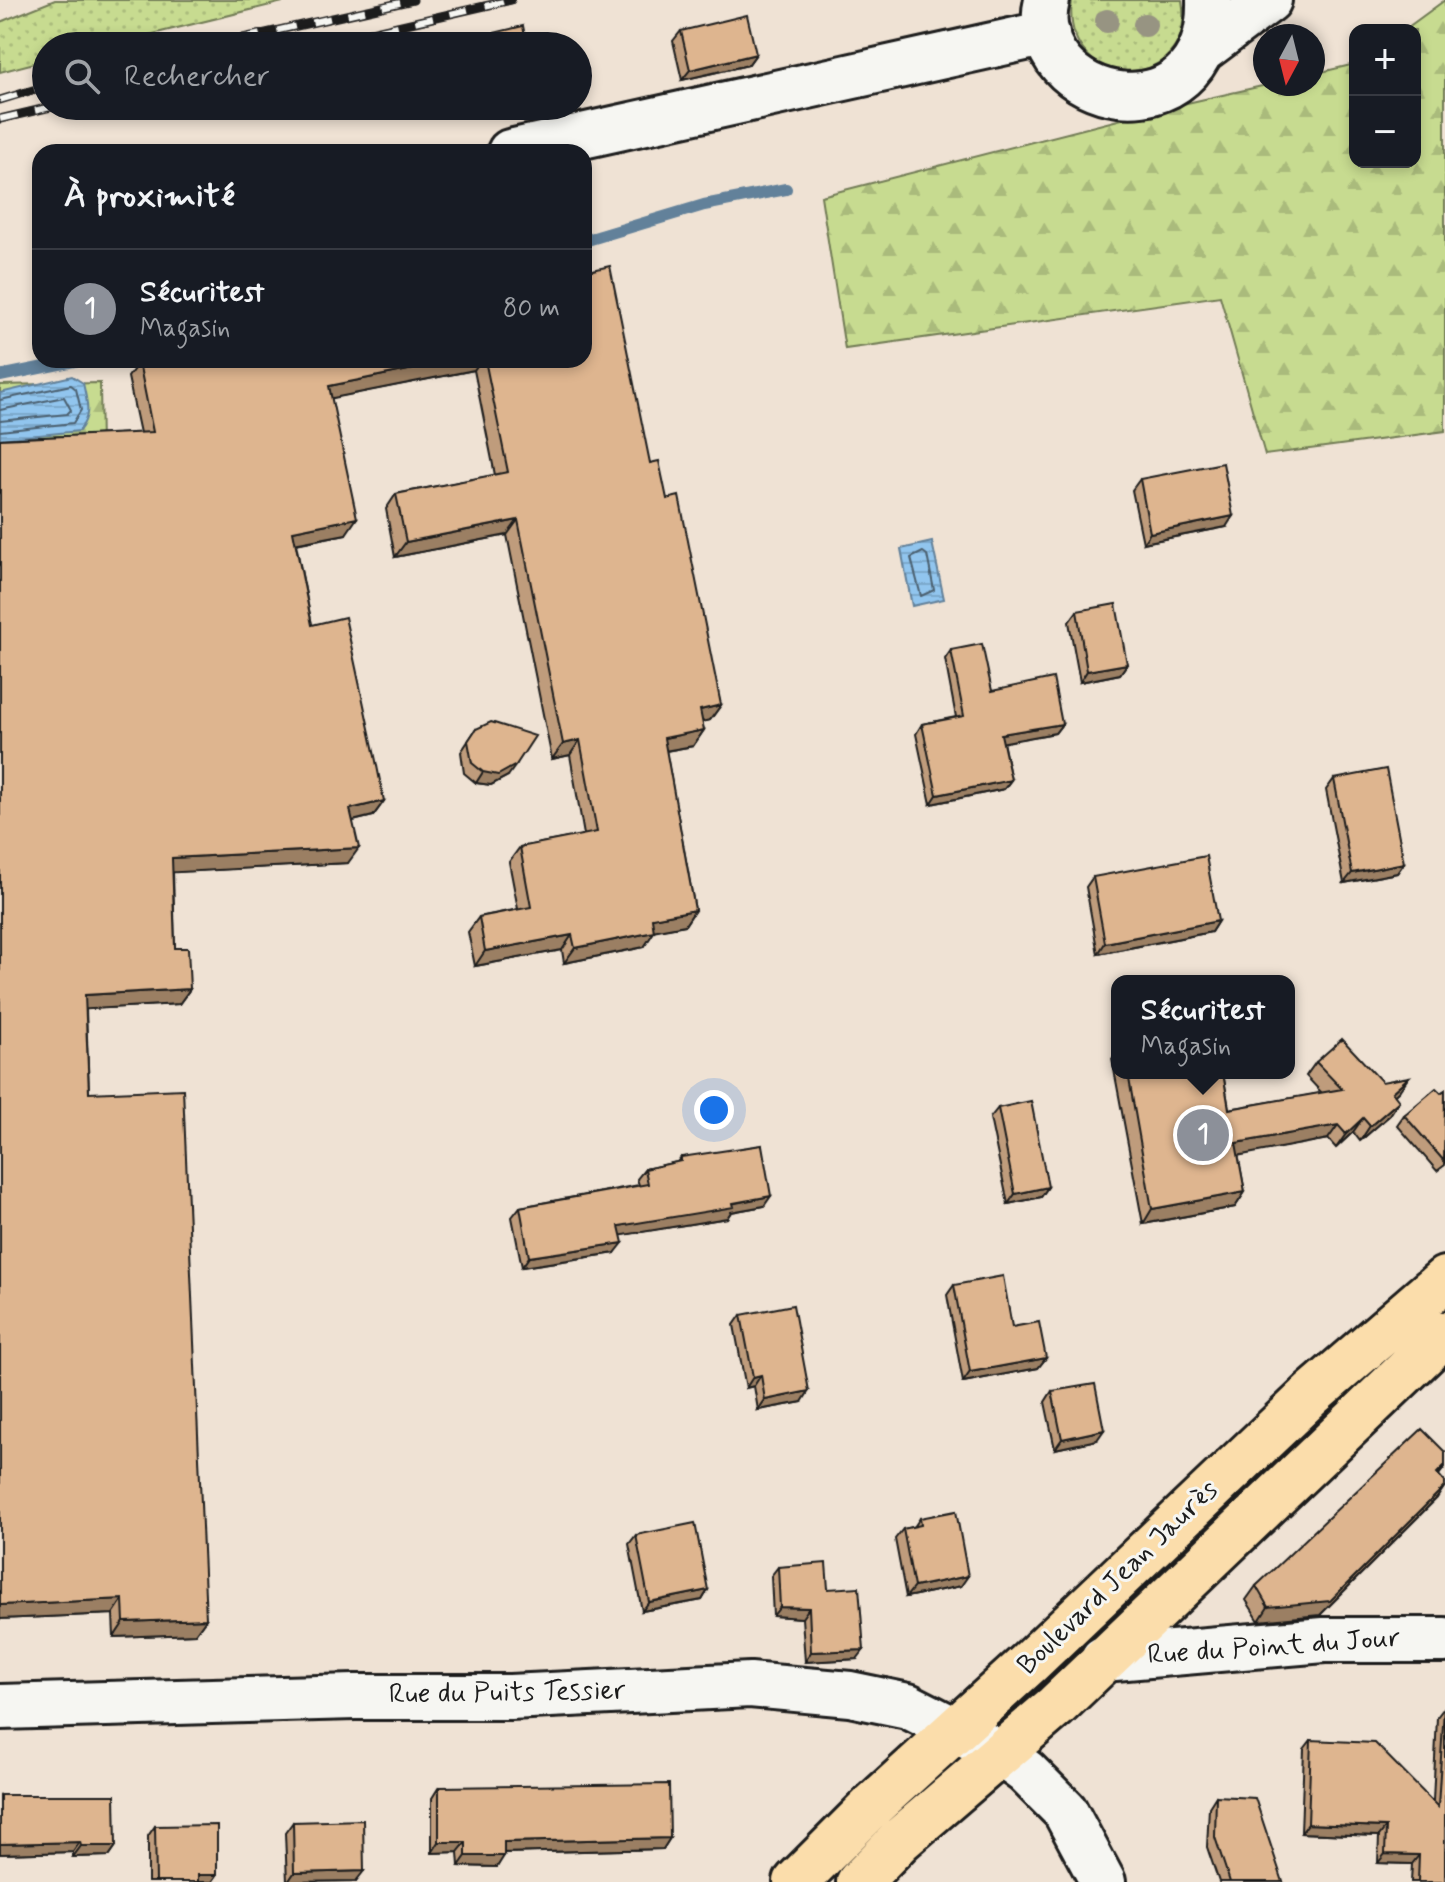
<!DOCTYPE html>
<html lang="fr">
<head>
<meta charset="utf-8">
<style>
  :root { --surface:#171b24; --page:#20242c; --text:#f1f3f6; --muted:#9ea1a6; --line:#363941; --accent:#8c9099 }
  body { margin:0; font-family:Mynerve,sans-serif; background:var(--page); color:var(--text) }
  .controls { position:absolute; right:24px; top:24px; display:grid; overflow:hidden; border-radius:16px; box-shadow:0 4px 12px #0003 }
  .controls button { width:72px; height:72px; display:grid; place-items:center; padding:0; border:0; border-bottom:2px solid var(--line); background:var(--surface); color:var(--text); font:40px sans-serif }
  .compass { position:absolute; left:1253px; top:24px; width:72px; height:72px; border-radius:50%; background:var(--surface); box-shadow:0 4px 12px #0003; rotate:187deg }
  .you { position:absolute; left:714px; top:1110px; width:28px; height:28px; margin:-20px; border:6px solid #fff; border-radius:50%; background:#1a73e8; box-shadow:0 0 0 12px #1a73e833 }
  .badge { display:grid; place-items:center; width:52px; height:52px; border-radius:50%; background:var(--accent); color:#fff; font-size:26px; font-weight:700 }
  .pin { position:absolute; translate:-50% -50%; border:4px solid #fff; box-shadow:0 2px 8px #0006 }
  .popup { position:absolute; left:1111px; top:975px; width:184px; height:104px; box-sizing:border-box; display:grid; place-content:center; border-radius:16px; background:var(--surface); filter:drop-shadow(0 2px 6px #0005); font-size:26px; white-space:nowrap; color:var(--muted) }
  .popup b { font-size:30px; color:var(--text) }
  .popup::after { content:''; position:absolute; left:50%; top:100%; margin-left:-16px; border:16px solid transparent; border-top-color:var(--surface) }
  .list { margin:0; padding:0; list-style:none }
  h2 { display:flex; justify-content:space-between; align-items:center; height:104px; margin:0; padding:0 32px; font-size:34px }
  h2 small { font-size:26px; font-weight:400; color:var(--muted) }
  .list li { display:grid; grid-template-columns:52px 1fr auto; gap:24px; align-items:center; box-sizing:border-box; height:120px; padding:0 32px; border-top:2px solid var(--line) }
  .list b { display:block; font-size:30px; white-space:nowrap }
  .list p { margin:0; font-size:26px; white-space:nowrap; color:var(--muted) }
  .list em { font-size:26px; font-style:normal; color:var(--muted) }
  .icon { flex:none; width:44px; height:44px; fill:none; stroke:currentColor; stroke-width:2; stroke-linecap:round; stroke-linejoin:round }
  .map { position:relative; flex:none; width:1445px; height:1882px; overflow:hidden }
  .search { position:absolute; background:var(--surface); box-shadow:0 4px 12px #0003; left:32px; top:32px; width:560px; height:88px; display:flex; align-items:center; gap:20px; box-sizing:border-box; padding:0 28px; border-radius:44px; color:var(--muted); font-size:30px }
  .panel { position:absolute; background:var(--surface); box-shadow:0 4px 12px #0003; left:32px; top:144px; width:560px; height:224px; border-radius:24px }
  .map>svg:first-child { display:block }
  .grass { fill:url(#grass-dots); stroke:#727c56; stroke-width:2 }
  .forest { fill:url(#forest-firs); stroke:#727c56; stroke-width:2 }
  .water { fill:url(#water-rules); stroke:#62819a; stroke-width:2 }
  .lines { fill:none; stroke-linecap:round; stroke-linejoin:round }
  .shore { stroke:#4b6070; stroke-width:2 }
  .stream { stroke:#62819a; stroke-width:12 }
  .minor-casing { stroke:#1c1c1c; stroke-width:50 }
  .major-casing { stroke:#1c1c1c; stroke-width:50 }
  .minor { stroke:#f6f6f2; stroke-width:44 }
  .major { stroke:#fbddab; stroke-width:44 }
  .rail-casing { stroke:#1c1c1c; stroke-width:9 }
  .rail { stroke:#f6f6f2; stroke-width:6; stroke-dasharray:18; stroke-linecap:butt }
  .tree { fill:#979482 }
  .wall { fill:#bf9c7b; stroke:#1c1c1c; stroke-width:2 }
  .shaded-wall { fill:#9b7f64; stroke:#1c1c1c; stroke-width:2 }
  .building { fill:#deb58f; stroke:#1c1c1c; stroke-width:2 }
  .labels { text-anchor:middle; dominant-baseline:central; stroke-width:6; stroke-linejoin:round; paint-order:stroke }
  .street-label { font-size:28px; fill:#1c1c1c; stroke:#f6f6f2 }
</style>
</head>
<body>
<div class="map">
<svg width="1445" height="1882" viewBox="0 0 1445 1882">
  <defs>
    <pattern id="grass-dots" width="8" height="8" patternUnits="userSpaceOnUse" patternTransform="scale(2)"><rect width="8" height="8" fill="#c7db90"/><path d="M2 2h.1M6 6h.1" fill="none" stroke="#aabb7c" stroke-width="1.8" stroke-linecap="round"/></pattern>
    <pattern id="forest-firs" width="22" height="20" patternUnits="userSpaceOnUse" patternTransform="scale(2)"><rect width="22" height="20" fill="#c7db90"/><path d="M5 1l3.5 6h-7zM16 11l3.5 6h-7z" fill="#aabb7c"/></pattern>
    <pattern id="water-rules" width="6" height="5" patternUnits="userSpaceOnUse" patternTransform="scale(2)"><rect width="6" height="5" fill="#91c5ee"/><path d="M0 2.5h6" fill="none" stroke="#7ca9cc"/></pattern>
  </defs>
  <rect width="100%" height="100%" fill="#efe2d4"/>
  <filter id="ink" filterUnits="userSpaceOnUse"><feTurbulence type="fractalNoise" baseFrequency=".0125" numOctaves="2"/><feDisplacementMap in="SourceGraphic" scale="16" xChannelSelector="R" yChannelSelector="G"/><feConvolveMatrix kernelMatrix="1 2 1 2 8 2 1 2 1" color-interpolation-filters="sRGB"/></filter>
  <g filter="url(#ink)">
    <path class="grass" d="M55,0H291L104,46H46V60L0,72V22Z
      M1072,0H1182C1198,94 1060,96 1072,0Z"/>
    <path class="forest" d="M1445,0V431L1265,455L1220,296L845,349L821,196L1165,108L1271,84H1313V74L1355,64V162H1415V30H1404Z
      M100,383L101,449L0,453V385Z"/>
    <path class="water" d="M72,376L83,383C87,403 92,414 79,431L0,439V393Z
      M932,542L944,599L912,606L901,549Z"/>
    <g class="lines">
      <path class="shore" d="M0,400L71,385L76,389L81,410L73,423L0,431
        M0,410L64,397L71,410L67,414L0,421
        M923,552L927,555L934,590L921,596L911,558Z"/>
      <path class="stream" d="M584,241L704,205L786,189
        M0,376L79,360"/>
      <defs>
        <path id="minor" d="M1047,0C1021,105 1213,146 1209,0
          M1202,50L1269,0
          M510,152L1047,33
          M1103,1659L1324,1640H1445
          M0,1707L355,1697H510L750,1685L850,1694L908,1706L1000,1753L1026,1772L1065,1811L1103,1882"/>
        <path id="major" d="M796,1882L874,1804L1028,1664L1312,1394L1445,1279
          M859,1882L901,1839L1056,1706L1445,1334"/>
      </defs>
      <use href="#minor" class="minor-casing"/>
      <use href="#major" class="major-casing"/>
      <use href="#minor" class="minor"/>
      <use href="#major" class="major"/>
      <defs>
        <path id="rail" d="M207,46L413,0
          M310,46L511,0
          M0,100L46,86
          M0,119L55,106"/>
      </defs>
      <use href="#rail" class="rail-casing"/>
      <use href="#rail" class="rail"/>
    </g>
    <g class="tree">
      <circle cx="1107" cy="21" r="12"/>
      <circle cx="1145" cy="25" r="12"/>
    </g>
    <path class="wall" d="M681,31L756,54L748,65L682,80L673,41Z
      M473,38L527,46H470L469,43Z
      M147,360H584L650,463L667,499L721,705L710,720L702,722L704,730L693,746L666,751L695,910L685,925L654,930L644,947L564,963L562,950L475,966L468,932L479,917L518,909L509,862L520,847L584,835L570,755L552,759L507,535L395,557L386,509L396,494L495,475L474,370L331,398L346,534L296,544L312,625L384,801L373,816L353,821L348,863L173,872L175,948L190,989L179,1004L86,1009L89,1093L206,1619L195,1634L114,1637L113,1614L0,1619V439L140,433L128,377L139,362Z
      M1140,479L1226,527L1143,543L1132,490Z
      M1077,611L1127,664L1120,674L1080,682L1069,622Z
      M951,650L992,691L1062,724L1055,733L1003,742L1011,780L1004,789L931,804L916,734L922,724L956,717L945,659Z
      M476,729L508,776L491,785L476,783L464,773L461,752Z
      M1334,779L1404,863L1397,873L1344,883L1326,790Z
      M1093,877L1218,921L1211,932L1098,954L1086,887Z
      M1117,1052V1073H1223L1229,1109L1322,1093L1306,1076L1316,1062L1382,1082L1399,1091L1394,1095L1390,1115L1360,1141L1353,1132L1336,1148L1328,1139L1238,1155L1245,1192L1235,1207L1143,1224L1112,1059Z
      M1445,1090V1165L1437,1171L1397,1125L1404,1115Z
      M998,1108L1048,1187L1041,1197L1008,1204L990,1118Z
      M681,1157L764,1206L731,1212L727,1218L621,1235L615,1253L522,1267L512,1217L520,1207L639,1185L637,1179L645,1169L677,1162Z
      M954,1285L1012,1327L1046,1358L1038,1368L963,1382L947,1295Z
      M741,1315L802,1402L758,1410L754,1386L746,1388L734,1325Z
      M1052,1391L1097,1440L1055,1449L1045,1402Z
      M1445,1452V1467L1439,1475L1437,1498L1320,1615L1259,1621L1246,1600L1256,1586Z
      M920,1518L961,1586L906,1597L895,1539L903,1529L914,1527Z
      M636,1535L708,1590L702,1600L642,1611L629,1544Z
      M778,1567L828,1589L857,1659L805,1662L802,1618L773,1616L771,1576Z
      M1444,1708L1445,1882H1411L1412,1864L1378,1863L1379,1836L1301,1833L1304,1749L1311,1740L1433,1801L1437,1717Z
      M439,1787L670,1838L663,1849L504,1853L497,1867L459,1866L458,1852L432,1853V1798Z
      M0,1795L116,1846L109,1856L73,1857V1852L0,1854Z
      M1216,1796L1283,1882H1219L1207,1847L1209,1807Z
      M293,1822L356,1881L287,1882L285,1833Z
      M155,1826L217,1875L212,1882H148V1836Z"/>
    <path class="shaded-wall" d="M756,54L748,65L682,80L690,70Z
      M458,360H481L474,370L318,401L329,386Z
      M1233,516L1226,527L1143,543L1150,533Z
      M357,518L346,534L283,546L293,531Z
      M518,520L507,535L395,557L406,542Z
      M1127,664L1120,674L1080,682L1087,671Z
      M721,705L710,720L689,725L700,710Z
      M1062,724L1055,733L995,744L1001,734Z
      M704,730L693,746L653,753L664,738Z
      M580,740L570,755L552,759L563,744Z
      M516,765L508,776L491,785L476,783L483,772Z
      M1011,780L1004,789L931,804L937,795Z
      M384,801L373,816L340,824L350,809Z
      M359,848L348,863L162,873L172,858Z
      M1404,863L1397,873L1344,883L1352,873Z
      M695,910L685,925L641,933L652,918Z
      M1218,921L1211,932L1098,954L1105,943Z
      M654,932L644,947L564,963L575,948Z
      M572,935L562,950L475,966L485,951Z
      M190,989L179,1004L75,1010L85,995Z
      M1409,1077L1399,1091L1382,1107L1392,1092Z
      M1399,1101L1390,1115L1360,1141L1370,1126Z
      M1363,1118L1353,1132L1336,1148L1346,1134Z
      M1338,1125L1328,1139L1226,1158L1236,1143Z
      M1048,1187L1041,1197L1008,1204L1015,1194Z
      M1245,1192L1235,1207L1143,1224L1152,1209Z
      M771,1196L764,1206L731,1212L727,1218L612,1237L619,1226Z
      M623,1243L615,1253L522,1267L529,1257Z
      M1046,1358L1038,1368L963,1382L970,1372Z
      M761,1375L754,1386L746,1388L753,1377Z
      M809,1391L802,1402L758,1410L765,1400Z
      M1104,1430L1097,1440L1055,1449L1062,1439Z
      M1445,1465V1467L1441,1472L1427,1487L1437,1473Z
      M1445,1486L1437,1498L1320,1615L1259,1621L1268,1607Z
      M968,1576L961,1586L906,1597L914,1587Z
      M708,1590L702,1600L642,1611L649,1602Z
      M123,1599L113,1614L0,1619V1605Z
      M780,1607L809,1608L802,1618L773,1616Z
      M206,1619L195,1634L114,1637L124,1622Z
      M864,1650L857,1659L805,1662L811,1652Z
      M1308,1824L1386,1827L1379,1836L1301,1833Z
      M670,1838L663,1849L496,1853L504,1842Z
      M80,1842L73,1852L0,1854V1844Z
      M439,1842H466L458,1852L432,1853Z
      M81,1846H116L109,1856L73,1857Z
      M1385,1854L1419,1855L1412,1864L1378,1863Z
      M466,1856H504L497,1867L459,1866Z
      M364,1871L356,1881L288,1882L294,1873Z
      M198,1875H217L212,1882H193Z"/>
    <path class="building" d="M747,15L756,54L690,70L681,31Z
      M523,26L527,46H475L473,38Z
      M610,266L650,463L659,461L667,499L679,496L721,705L700,710L704,730L664,738L695,910L652,918L654,932L575,948L572,935L485,951L479,917L531,907L520,847L597,832L580,740L563,744L518,520L406,542L396,494L508,472L485,360H584V272Z
      M147,360H458L329,386L357,518L293,531L312,625L345,617L376,761L384,801L350,809L359,848L172,858L175,948H188L190,989L85,995L89,1093L183,1089L206,1619L124,1622L123,1599L0,1605V439L153,432L139,362Z
      M1223,463L1233,516L1150,533L1140,479Z
      M1116,604L1127,664L1087,671L1077,611Z
      M982,644L992,691L1053,678L1062,724L1001,734L1011,780L937,795L922,724L964,716L951,650Z
      M491,722L535,736L516,765L498,775L483,772L472,763L468,741L476,729Z
      M1386,769L1404,863L1352,873L1334,779Z
      M1206,856L1218,921L1105,943L1093,877Z
      M1342,1039L1382,1082L1409,1077L1392,1092L1399,1101L1370,1126L1363,1118L1346,1134L1338,1125L1236,1143L1245,1192L1152,1209L1128,1073H1223L1229,1109L1342,1089L1316,1062Z
      M1436,1088L1441,1093L1445,1090L1444,1161L1404,1115Z
      M1031,1101L1048,1187L1015,1194L998,1108Z
      M762,1145L771,1196L733,1203L734,1207L619,1226L623,1243L529,1257L520,1207L648,1184L645,1169L681,1161V1157Z
      M1003,1276L1012,1327L1039,1322L1046,1358L970,1372L954,1285Z
      M793,1305L809,1391L765,1400L761,1375L753,1377L741,1315Z
      M1095,1384L1104,1430L1062,1439L1052,1391Z
      M1422,1429L1445,1452V1465L1437,1473L1445,1482V1486L1330,1601L1268,1607L1256,1586Z
      M956,1511L968,1576L914,1587L903,1529L921,1525L920,1518Z
      M695,1523L708,1590L649,1602L636,1535Z
      M826,1563L828,1589L859,1587L864,1650L811,1652L809,1608L780,1607L778,1567Z
      M1444,1708H1445V1882H1418L1419,1855L1385,1854L1386,1827L1308,1824L1311,1740L1375,1743L1438,1807Z
      M669,1784L670,1838L504,1842V1856H466V1842H439V1787Z
      M0,1795H115L116,1846H81L80,1842L0,1844Z
      M1216,1796L1255,1798L1283,1882H1230L1215,1837Z
      M363,1820L364,1871L294,1873L293,1822Z
      M217,1825V1875H198V1882H156L155,1826Z"/>
  </g>
  <g class="labels">
    <g class="street-label">
      <text transform="translate(1118 1578) rotate(-44)">Boulevard Jean Jaurès</text>
      <text transform="translate(1274 1647) rotate(-4)">Rue du Point du Jour</text>
      <text transform="translate(507 1693) rotate(-1)">Rue du Puits Tessier</text>
    </g>
  </g>
</svg>
<div class="controls">
<button>+</button>
<button>−</button>
</div>
<svg class="compass" viewBox="-18 -18 36 36"><path d="M0-13l5 13h-10z" fill="#e53935"/><path d="M0 13l5-13h-10z" fill="#9ea1a6"/></svg>
<div class="you"></div>
<div class="pin badge" style="left:1203px;top:1135px">1</div>
<div class="popup"><b>Sécuritest</b>Magasin</div>
<div class="search"><svg class="icon" aria-label="search" viewBox="0 0 24 24"><circle cx="10" cy="10" r="6"/><path d="M15 15l6 6"/></svg>Rechercher</div>
<section class="panel">
<h2>À proximité<small></small></h2>
<ul class="list">
<li><span class="badge">1</span><div><b>Sécuritest</b><p>Magasin</p></div><em>80 m</em></li>
</ul>
</section>
</div>
</body>
</html>
